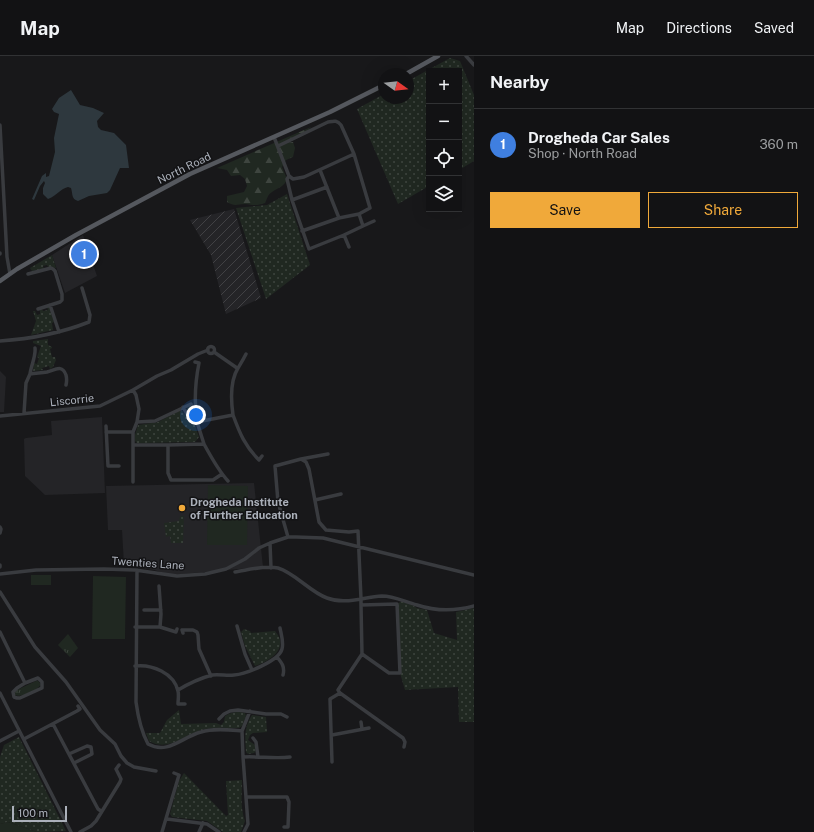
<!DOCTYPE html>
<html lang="en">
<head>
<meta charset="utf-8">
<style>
  :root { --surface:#121214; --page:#1f2022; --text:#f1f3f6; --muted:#9c9ea0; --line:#313234; --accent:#f0a93a }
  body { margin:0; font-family:"Public Sans",sans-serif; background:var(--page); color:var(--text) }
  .controls { position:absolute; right:12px; top:12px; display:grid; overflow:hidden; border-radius:0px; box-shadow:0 4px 16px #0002 }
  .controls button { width:36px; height:36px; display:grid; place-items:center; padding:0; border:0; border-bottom:1px solid var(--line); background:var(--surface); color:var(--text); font:20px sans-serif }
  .compass { position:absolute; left:378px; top:12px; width:36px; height:36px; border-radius:50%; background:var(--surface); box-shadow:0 4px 16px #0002; rotate:105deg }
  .scale { position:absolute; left:12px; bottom:10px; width:55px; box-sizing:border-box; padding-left:4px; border:2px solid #abb0ba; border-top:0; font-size:11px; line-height:14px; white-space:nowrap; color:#abb0ba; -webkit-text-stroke:3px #131315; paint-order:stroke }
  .you { position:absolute; left:196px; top:359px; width:14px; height:14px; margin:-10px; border:3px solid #fff; border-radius:50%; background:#1a73e8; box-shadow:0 0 0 6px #1a73e833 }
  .badge { display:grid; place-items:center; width:26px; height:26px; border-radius:50%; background:var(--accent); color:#fff; font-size:13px; font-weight:700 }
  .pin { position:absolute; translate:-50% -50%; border:2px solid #fff; box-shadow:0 1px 4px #0006 }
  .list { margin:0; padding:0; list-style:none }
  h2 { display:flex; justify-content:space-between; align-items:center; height:52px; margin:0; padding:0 16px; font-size:17px }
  h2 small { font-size:13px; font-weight:400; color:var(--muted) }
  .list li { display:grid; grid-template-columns:26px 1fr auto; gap:12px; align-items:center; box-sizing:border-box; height:72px; padding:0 16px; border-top:1px solid var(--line) }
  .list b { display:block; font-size:15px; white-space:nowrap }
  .list p { margin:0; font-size:13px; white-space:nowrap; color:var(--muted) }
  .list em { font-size:13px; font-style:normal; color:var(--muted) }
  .actions { display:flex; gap:8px; padding:12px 16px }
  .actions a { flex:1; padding:9px 0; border:1px solid var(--accent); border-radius:0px; text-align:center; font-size:14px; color:var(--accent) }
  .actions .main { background:var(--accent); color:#111 }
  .icon { flex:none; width:22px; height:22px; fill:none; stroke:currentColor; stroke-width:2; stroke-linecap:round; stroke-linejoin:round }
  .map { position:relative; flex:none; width:474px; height:776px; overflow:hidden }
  header { display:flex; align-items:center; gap:24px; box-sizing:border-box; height:56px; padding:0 20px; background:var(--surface); border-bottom:1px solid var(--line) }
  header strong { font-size:19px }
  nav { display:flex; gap:22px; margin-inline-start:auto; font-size:14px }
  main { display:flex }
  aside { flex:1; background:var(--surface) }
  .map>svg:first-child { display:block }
  .built { fill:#242427 }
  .industrial { fill:url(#industrial-furrows) }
  .grass { fill:url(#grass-dots) }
  .forest { fill:url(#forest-firs) }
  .park { fill:url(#park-tufts) }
  .pitch { fill:#202821 }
  .water { fill:#2e383e }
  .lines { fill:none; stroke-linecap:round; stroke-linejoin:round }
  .stream { stroke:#2e383e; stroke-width:1 }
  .minor { stroke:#393b3f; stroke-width:3.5 }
  .major { stroke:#55585e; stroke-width:4.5 }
  .poi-dot { fill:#f0a93a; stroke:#131315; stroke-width:1.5 }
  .labels { text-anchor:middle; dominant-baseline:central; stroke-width:3; stroke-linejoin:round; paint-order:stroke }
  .street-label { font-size:11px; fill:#abb0ba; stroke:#131315 }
  .poi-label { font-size:11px; font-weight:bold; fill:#abb0ba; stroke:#131315; text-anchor:start }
</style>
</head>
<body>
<header>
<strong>Map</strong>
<nav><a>Map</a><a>Directions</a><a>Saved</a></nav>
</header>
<main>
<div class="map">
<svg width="474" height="776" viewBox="0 0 474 776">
  <defs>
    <pattern id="industrial-furrows" width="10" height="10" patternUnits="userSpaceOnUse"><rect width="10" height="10" fill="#242427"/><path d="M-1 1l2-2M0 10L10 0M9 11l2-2" fill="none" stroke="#414144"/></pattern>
    <pattern id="grass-dots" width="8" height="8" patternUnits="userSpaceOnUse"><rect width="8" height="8" fill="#202821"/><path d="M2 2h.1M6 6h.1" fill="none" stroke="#3e453f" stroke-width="1.8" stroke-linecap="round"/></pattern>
    <pattern id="forest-firs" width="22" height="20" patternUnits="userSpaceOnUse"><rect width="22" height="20" fill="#202821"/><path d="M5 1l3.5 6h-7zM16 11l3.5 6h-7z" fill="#3e453f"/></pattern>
    <pattern id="park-tufts" width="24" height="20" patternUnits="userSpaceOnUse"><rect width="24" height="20" fill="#202821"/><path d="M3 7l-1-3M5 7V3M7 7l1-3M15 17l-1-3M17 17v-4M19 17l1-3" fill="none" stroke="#3e453f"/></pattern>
  </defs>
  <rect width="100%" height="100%" fill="#18181a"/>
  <path class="built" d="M83,179L97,220L65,237L52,199Z
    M0,315L6,321L4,356H0Z
    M102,361L105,437L45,439L25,420L24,383L26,382L52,379L51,365Z
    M254,427L263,511L171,519L154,514L124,509L122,474H108L106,430Z"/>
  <path class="industrial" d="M234,153L261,242L226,258L211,199L190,164Z"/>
  <path class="grass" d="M450,2L460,5L474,39V105L459,114V15H429V130L398,148L357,53L384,38V42H408V25Z
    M287,138L310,209L266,243L236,152L267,149Z
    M52,199L56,212L48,211L47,209L43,210L44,213L32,215L30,212Z
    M47,251H49L54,266L52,267L53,274L31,279L36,265L33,255H35L37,259L40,258V254L42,253L43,255L48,254Z
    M48,283V289L52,291V292L50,293L52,301H55L56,304L53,311L50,313L49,310L42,312L43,314L33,315L34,307L37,308L39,302L37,301L41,290L33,287V285Z
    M190,350H192L196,373L199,381L195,386L137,387L135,385V379L138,369L158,366L179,355H182L185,359L188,358L187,352Z
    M180,460H184L183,487H171L170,480L166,481L164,467L179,465Z
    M404,544L417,552L427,554L434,577L457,584L456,556L474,552V666H459L458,631L405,634L400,617L397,548Z
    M244,573L250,575L251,577L275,575C290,592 270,605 255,610L245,590L241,576Z
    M179,654L181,668L216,667L221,669L224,666L225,660C231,656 239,655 245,657L246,660L242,670L239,672C228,672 216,671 205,673C186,677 169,697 149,685L146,677H160L167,664Z
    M252,659L266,661L267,676L253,677L250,679L248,684L255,689L256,695L254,697L248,698L246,696C245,682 244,671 252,659Z
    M19,681L66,775L37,776L8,766L0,768V701L4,689Z
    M184,717L226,760L228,759L226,725L242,724C242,737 240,752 245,765L241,776H223L207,765L172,761L170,758L179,725Z"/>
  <path class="forest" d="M311,71L304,79L287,87L293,86L295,92L293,101L286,104L282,111L287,123C284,131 279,131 272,136C268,138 267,143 265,147C257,150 253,149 245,148C236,148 236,151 227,146V140L244,136L247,130L245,123L240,119L231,120L227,114L217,112Z"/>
  <path class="park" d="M68,578L78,592L70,601L58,589Z
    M36,625H38L41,628C37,635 22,642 15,639V636L17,634Z"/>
  <path class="pitch" d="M208,429L248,430L247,489H207Z
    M31,519H51V529H31Z
    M93,520L126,521L125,583H92Z
    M8,766L37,776H0V768Z"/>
  <path class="water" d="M71,34L80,49L93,52L104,57L97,65L98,71L101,74L114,77L126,89L129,112H120L110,134L107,137L89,140L78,145C71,143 73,138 71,132L68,131C60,133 56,140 48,143L43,138V132L45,127L44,125L40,130L34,144L32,143L42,120L46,117V121L49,120L55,96L54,82L59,58L54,56L52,53L59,42Z"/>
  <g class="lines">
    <path class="stream" d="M473,776L474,775"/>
    <path class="minor" d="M466,0L474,9
      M0,69L7,201L10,218
      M274,81L289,120L287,123L292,144L327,131
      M278,90L328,66C334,65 337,64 341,69L354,98L370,152L359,158L339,162L320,114
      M289,120L293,123L304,121L354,98
      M292,144L309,193L344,179L349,191
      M359,158L363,170L374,165
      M302,175L339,162
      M344,179L363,170
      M0,197V198
      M28,218L51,212L53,213L55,215L62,238V244L60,246L38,253
      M50,249L59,276
      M0,285C30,283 61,277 89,266L90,259L82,232
      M207.5 294a3.5 3.5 0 1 1 7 0a3.5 3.5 0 1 1-7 0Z
      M214,296L237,312
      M195,306L199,307C195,327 194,346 197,366
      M30,318C31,310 36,300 35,292
      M133,334L157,320L171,314L198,298L208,294
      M183,351L187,358
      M24,357L26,327L30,318C36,317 41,317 47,316C55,314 62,308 66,319C67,323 67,325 66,329
      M233,359C231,345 230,325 238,312C241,307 243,304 246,298
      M0,360L100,350L133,334L136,339L139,353L137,366L133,376V426
      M137,366L155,365L191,348
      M106,370L108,410H119
      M106,376H133
      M204,388L197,366L233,359C240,378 245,390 259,404L262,400
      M133,389H168V417L171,424H213L222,418
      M168,389L204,388C211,401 218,414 228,425
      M301,403L328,398
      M315,444L341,438
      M0,471L1,473L0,477
      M288,481L278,446L275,410L301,403L306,406L309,413L319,466L326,474L349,476L358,475L361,543V549L362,598L389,617H400L397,548L361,549
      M270,487L271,512
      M0,509V511
      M137,514L136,646C138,661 141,675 148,688C168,699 182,681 201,676C214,672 229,674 242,675
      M235,516C248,514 265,509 278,512C295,517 310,536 327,542C345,549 363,541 382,540C394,540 405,546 417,549C435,555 456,555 474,550
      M0,518L36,514L104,513L135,514L177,520L205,518L226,513L245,503L259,492L270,487L288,481H296L323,482L474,519
      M159,530L161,558L160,571
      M0,536L35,591L66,626L100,674L115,688L121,700L127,707L134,711L156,715
      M144,554H161
      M237,570L245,598L252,614
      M135,571H160L176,576L177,573
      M0,576L25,627
      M183,577L182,574H193L197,576L198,579L199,593L211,620
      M362,598L338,634L340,637L403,682L405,686L404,691
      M277,601C282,607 285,611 283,619
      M135,610C152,608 174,617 178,635C179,639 178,644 178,648H185
      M38,622L42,626V632L20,642H17L14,641L13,636L17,632L25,627Z
      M178,634C188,628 201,622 212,619C220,618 227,620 234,619C246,618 279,605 282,593C284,586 281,578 280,572
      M0,637L71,776
      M219,663L224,658L230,655L238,654L266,658H281L287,661
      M361,666L362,673
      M53,668L98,753L101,755
      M332,679L369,672
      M253,682L256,686L258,701
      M24,683L77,655L80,653L78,650
      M0,685L19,675
      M69,698L87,690L91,691L92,698L74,707
      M243,701C259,700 274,703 290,701
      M332,706L330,643L340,637
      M246,741H287L289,746L288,771H284
      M167,763L207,768L219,776
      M80,776L91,770L96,765L120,726L121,723L116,713L119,709
      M162,776L179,719L174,717
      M199,776L203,767
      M244,776L248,768L243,701L242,675L250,655"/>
    <path class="major" d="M406,18L438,0
      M0,225L17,213L76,179L190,118L330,56L384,29"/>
  </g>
  <circle class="poi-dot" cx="182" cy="452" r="4"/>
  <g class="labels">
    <g class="street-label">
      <text transform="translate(184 112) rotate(-26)">North Road</text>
      <text transform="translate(72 344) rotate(-6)">Liscorrie</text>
      <text transform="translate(148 507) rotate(4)">Twenties Lane</text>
    </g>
    <g class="poi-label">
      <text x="190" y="446">Drogheda Institute<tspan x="190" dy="13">of Further Education</tspan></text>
    </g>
  </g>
</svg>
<div class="controls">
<button>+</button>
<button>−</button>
<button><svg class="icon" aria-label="locate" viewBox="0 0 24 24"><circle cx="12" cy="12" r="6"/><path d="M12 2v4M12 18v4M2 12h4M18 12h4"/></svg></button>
<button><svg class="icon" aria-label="layers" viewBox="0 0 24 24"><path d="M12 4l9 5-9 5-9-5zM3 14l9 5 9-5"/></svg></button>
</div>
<svg class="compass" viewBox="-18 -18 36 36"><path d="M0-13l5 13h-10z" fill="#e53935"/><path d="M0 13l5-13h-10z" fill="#9c9ea0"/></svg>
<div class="scale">100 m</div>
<div class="you"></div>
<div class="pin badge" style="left:84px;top:198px;background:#3f7fe0">1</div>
</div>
<aside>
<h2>Nearby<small></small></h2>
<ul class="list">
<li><span class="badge" style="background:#3f7fe0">1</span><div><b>Drogheda Car Sales</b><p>Shop · North Road</p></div><em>360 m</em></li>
</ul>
<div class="actions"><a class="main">Save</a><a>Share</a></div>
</aside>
</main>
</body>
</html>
